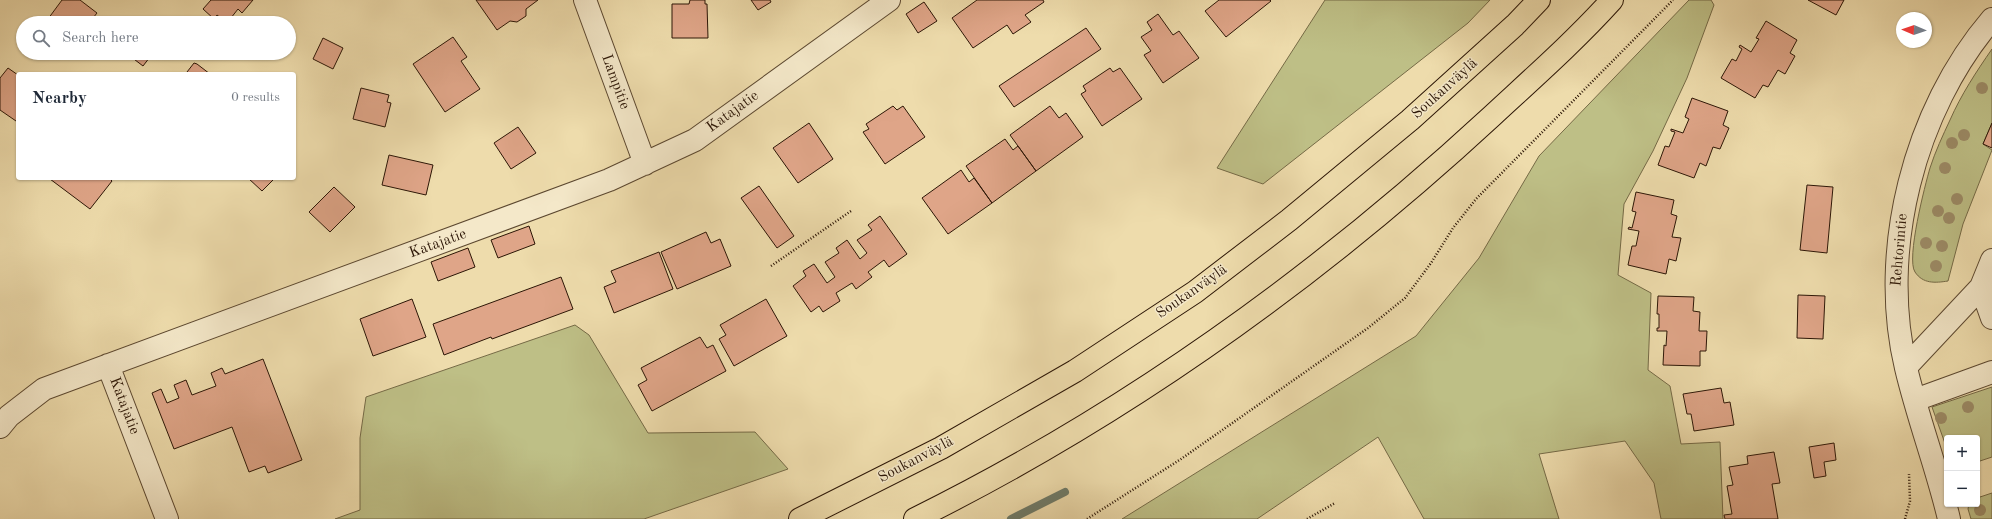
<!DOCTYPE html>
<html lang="en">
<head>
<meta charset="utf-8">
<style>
  :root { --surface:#fff; --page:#f2f2f3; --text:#1f2937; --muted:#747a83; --line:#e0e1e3 }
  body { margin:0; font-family:"Old Standard TT",serif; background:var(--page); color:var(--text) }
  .controls { position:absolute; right:12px; bottom:12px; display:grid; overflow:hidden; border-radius:4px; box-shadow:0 1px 3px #0004 }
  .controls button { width:36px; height:36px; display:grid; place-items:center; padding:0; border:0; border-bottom:1px solid var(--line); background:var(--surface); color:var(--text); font:20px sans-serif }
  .compass { position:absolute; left:1896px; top:12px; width:36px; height:36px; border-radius:50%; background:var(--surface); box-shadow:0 1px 3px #0004; rotate:272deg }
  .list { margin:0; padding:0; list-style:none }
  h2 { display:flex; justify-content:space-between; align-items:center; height:52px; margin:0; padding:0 16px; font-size:17px }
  h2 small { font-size:13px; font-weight:400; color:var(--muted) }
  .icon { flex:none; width:22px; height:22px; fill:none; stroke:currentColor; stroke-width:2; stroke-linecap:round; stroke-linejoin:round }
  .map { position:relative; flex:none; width:1992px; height:519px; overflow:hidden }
  .search { position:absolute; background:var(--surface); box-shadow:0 1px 3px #0004; left:16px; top:16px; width:280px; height:44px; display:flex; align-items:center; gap:10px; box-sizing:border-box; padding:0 14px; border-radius:22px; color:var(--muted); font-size:15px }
  .panel { position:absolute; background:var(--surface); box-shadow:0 1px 3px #0004; left:16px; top:72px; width:280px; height:108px; border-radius:4px }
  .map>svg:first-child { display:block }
  .green { fill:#bebf86; stroke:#756a46 }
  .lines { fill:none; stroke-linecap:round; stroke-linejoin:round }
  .stream { stroke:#6d7a68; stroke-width:8 }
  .building { fill:#dfa588; stroke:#2c1606 }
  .minor-casing { stroke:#5c4830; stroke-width:24 }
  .major-casing { stroke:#2c1606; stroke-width:24 }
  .path { stroke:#2c1606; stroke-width:2.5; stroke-dasharray:1 2; stroke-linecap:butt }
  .minor { stroke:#f4e8c9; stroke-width:22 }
  .major { stroke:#eedcac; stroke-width:22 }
  .tree { fill:#9c8b66 }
  .labels { text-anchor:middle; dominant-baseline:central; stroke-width:3; stroke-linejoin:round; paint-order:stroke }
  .street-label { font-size:15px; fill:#2c1606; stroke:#f4e8c9 }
</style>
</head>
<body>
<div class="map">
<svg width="1992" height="519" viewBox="0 0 1992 519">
  <rect width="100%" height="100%" fill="#eedcac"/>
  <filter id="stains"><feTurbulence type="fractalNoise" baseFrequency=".005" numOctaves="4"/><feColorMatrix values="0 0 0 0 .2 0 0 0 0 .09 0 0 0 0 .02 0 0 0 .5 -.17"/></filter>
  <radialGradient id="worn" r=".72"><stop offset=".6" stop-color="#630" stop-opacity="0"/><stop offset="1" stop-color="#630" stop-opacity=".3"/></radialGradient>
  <path class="green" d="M1325,0H1490L1468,23L1263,184L1217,168Z
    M1689,0H1711L1714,5L1687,78L1653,151L1624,204L1618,275L1651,293L1648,370L1670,386L1681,444L1720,442L1723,519H1661L1654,483L1625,441L1539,454L1559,519H1424L1378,437L1257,519H1122L1416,336L1479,258L1539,156Z
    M1992,49V123L1983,144L1992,150L1963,224L1948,281C1935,283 1923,284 1915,272C1906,259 1925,185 1930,168C1935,152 1943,135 1950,120C1961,95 1976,72 1992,49Z
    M575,325L589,335L648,433L755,432L788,469L644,519H335L360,510V438L366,397Z
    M1992,387V457L1977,462V438H1947V449L1932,407Z
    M1992,493V519H1971L1968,509L1969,504H1977V498Z"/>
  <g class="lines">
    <path class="stream" d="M1011,519L1065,492"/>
  </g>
  <path class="building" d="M62,0H80L97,13L89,23H45Z
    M211,0H253L242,13L238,9L227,23L217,15L214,19L203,9Z
    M476,0H538L526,9V16L517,22L510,21L497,30Z
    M690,0H705V4H707L708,38H672V4H689Z
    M751,0H770L771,2L758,10Z
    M977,0H1043L1044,2L1025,15L1031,22L1013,34L1007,25L973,48L952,18Z
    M1219,0H1270L1271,1L1226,37L1205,11Z
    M1808,0H1844L1836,15Z
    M924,2L937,21L918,33L906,14Z
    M1158,14L1173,35L1179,31L1199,58L1163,83L1144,55L1151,51L1141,37L1152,30L1147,22Z
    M1766,21L1797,40L1790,53L1795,56L1785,74L1778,70L1768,87L1763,85L1755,98L1721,78L1732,59L1736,61L1742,49L1739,47L1740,45L1751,52L1759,39L1756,38Z
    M1086,28L1101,49L1014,107L999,86Z
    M453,37L467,57L461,61L480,89L445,112L413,64Z
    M323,38L343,48L333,69L313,59Z
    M126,53H153L143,66Z
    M194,63L197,64L210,74H189L187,72Z
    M8,68L18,75V118L16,121L0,110V78Z
    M1110,68L1113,72L1120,68L1142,99L1102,126L1081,94L1086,91L1083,86Z
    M361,88L389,95L387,102L391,103L385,127L353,119Z
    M1692,98L1728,111L1723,125L1729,128L1720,149L1713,147L1706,166L1700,163L1694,178L1658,165L1665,146L1669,147L1675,132L1671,131V129L1683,133L1689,119L1685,117Z
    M893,106L897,110L903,106L925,137L885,164L863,132L869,129L866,124Z
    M1050,106L1059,118L1066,113L1083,137L1036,171L1010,135Z
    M809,123L833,159L798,183L773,148Z
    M1992,123V148L1983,144Z
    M518,127L536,153L511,169L494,143Z
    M1005,139L1013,150L1018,146L1036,171L992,203L966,166Z
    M389,155L433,165L426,195L382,185Z
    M961,170L969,182L974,178L992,203L948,234L922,198Z
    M109,178L112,181L90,209L50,179Z
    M248,178H275L262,191Z
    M1807,185L1833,187L1827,253L1800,250Z
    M759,186L794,236L777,248L741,198Z
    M334,187L355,207L330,232L309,212Z
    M1636,192L1674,200L1671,214L1677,216L1672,237L1681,238L1676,261L1669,259L1666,274L1628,265L1632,246H1636L1639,231L1628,229L1629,227L1632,228L1636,212L1632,211Z
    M880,216L907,254L889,267L884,260L868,272L872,277L856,289L852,283L836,293L840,301L823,312L819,306L811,312L793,286L806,276L803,271L814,264L827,283L835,277L825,262L839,253L836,248L847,240L860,259L867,253L857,240L872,230L868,225Z
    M529,226L535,244L498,258L491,240Z
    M706,232L711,243L720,239L731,266L677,289L661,252Z
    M468,248L475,267L438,281L431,262Z
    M659,252L673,289L614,313L604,287L616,282L611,271Z
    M561,277L573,309L492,339L491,337L444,355L433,324Z
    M1798,295L1825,296L1823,339L1797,338Z
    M1658,296L1694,297L1693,311L1700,312L1699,331H1707L1706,351H1700V366L1663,365L1664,345L1666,346L1667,331H1657V328H1659V314H1657Z
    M412,299L426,337L373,356L360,319Z
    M766,299L787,336L734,366L719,339L726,335L720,325Z
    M700,337L707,348L713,345L726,371L652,411L638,385L647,380L641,368Z
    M263,359L302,460L268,473L265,466L249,472L232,427L174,449L152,393L161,389L167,403L179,398L174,385L186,380L192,395L216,386L211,373L222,368L225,374Z
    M1721,388L1724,403L1730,402L1734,425L1694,431L1691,414H1687L1683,394Z
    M1834,443L1836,460L1824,462L1826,476L1814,478L1809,447Z
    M1774,452L1780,483L1772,484L1778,519H1725L1724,515L1732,514L1727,486L1733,485L1729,467L1748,464L1747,456Z"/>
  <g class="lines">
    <defs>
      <path id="minor" d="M585,0L645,164
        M1981,287L1992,318
        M108,365L167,519
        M1906,367L1981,287L1992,260
        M1915,400L1992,372
        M0,427L9,416L44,389L609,180L695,140L889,0
        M1949,519C1937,468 1918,419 1906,368C1878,251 1914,110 1992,19"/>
      <path id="major" d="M800,519L941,448L1075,371L1195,292L1289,220L1410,120L1515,25L1539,0
        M915,519C1125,415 1320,275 1492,116C1533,78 1575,41 1612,0"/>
    </defs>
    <use href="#minor" class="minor-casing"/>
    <use href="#major" class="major-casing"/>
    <path class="path" d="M771,266L851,211
      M1087,519L1181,459L1368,328L1405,298L1431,263L1453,228L1476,199L1673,0
      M1307,519L1335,503
      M1905,519L1910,501L1909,474"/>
    <use href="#minor" class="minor"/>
    <use href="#major" class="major"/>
  </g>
  <g class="tree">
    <circle cx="1982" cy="88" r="6"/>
    <circle cx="1964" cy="135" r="6"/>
    <circle cx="1952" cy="143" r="6"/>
    <circle cx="1945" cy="168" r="6"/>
    <circle cx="1957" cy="199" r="6"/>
    <circle cx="1938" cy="211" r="6"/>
    <circle cx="1949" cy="218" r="6"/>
    <circle cx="1926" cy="243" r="6"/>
    <circle cx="1942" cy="246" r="6"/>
    <circle cx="1936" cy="266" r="6"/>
    <circle cx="1968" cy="407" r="6"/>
    <circle cx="1941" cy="418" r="6"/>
    <circle cx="1980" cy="510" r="6"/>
  </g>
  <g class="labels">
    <g class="street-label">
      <text transform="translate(615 82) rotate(70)">Lampitie</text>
      <text transform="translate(1445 89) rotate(-42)">Soukanväylä</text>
      <text transform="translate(733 112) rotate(-36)">Katajatie</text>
      <text transform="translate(438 244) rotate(-20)">Katajatie</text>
      <text transform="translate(1900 250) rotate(-85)">Rehtorintie</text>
      <text transform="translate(1192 292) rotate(-35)">Soukanväylä</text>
      <text transform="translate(124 406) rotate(69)">Katajatie</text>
      <text transform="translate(916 460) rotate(-28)">Soukanväylä</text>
    </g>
  </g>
  <rect width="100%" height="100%" filter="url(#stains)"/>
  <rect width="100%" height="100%" fill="url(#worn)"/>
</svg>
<div class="controls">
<button>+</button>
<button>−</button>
</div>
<svg class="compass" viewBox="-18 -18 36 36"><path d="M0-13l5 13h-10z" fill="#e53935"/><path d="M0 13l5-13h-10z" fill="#747a83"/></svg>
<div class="search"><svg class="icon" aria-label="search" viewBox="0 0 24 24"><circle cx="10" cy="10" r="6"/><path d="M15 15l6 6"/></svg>Search here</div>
<section class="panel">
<h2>Nearby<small>0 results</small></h2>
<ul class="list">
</ul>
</section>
</div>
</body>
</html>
